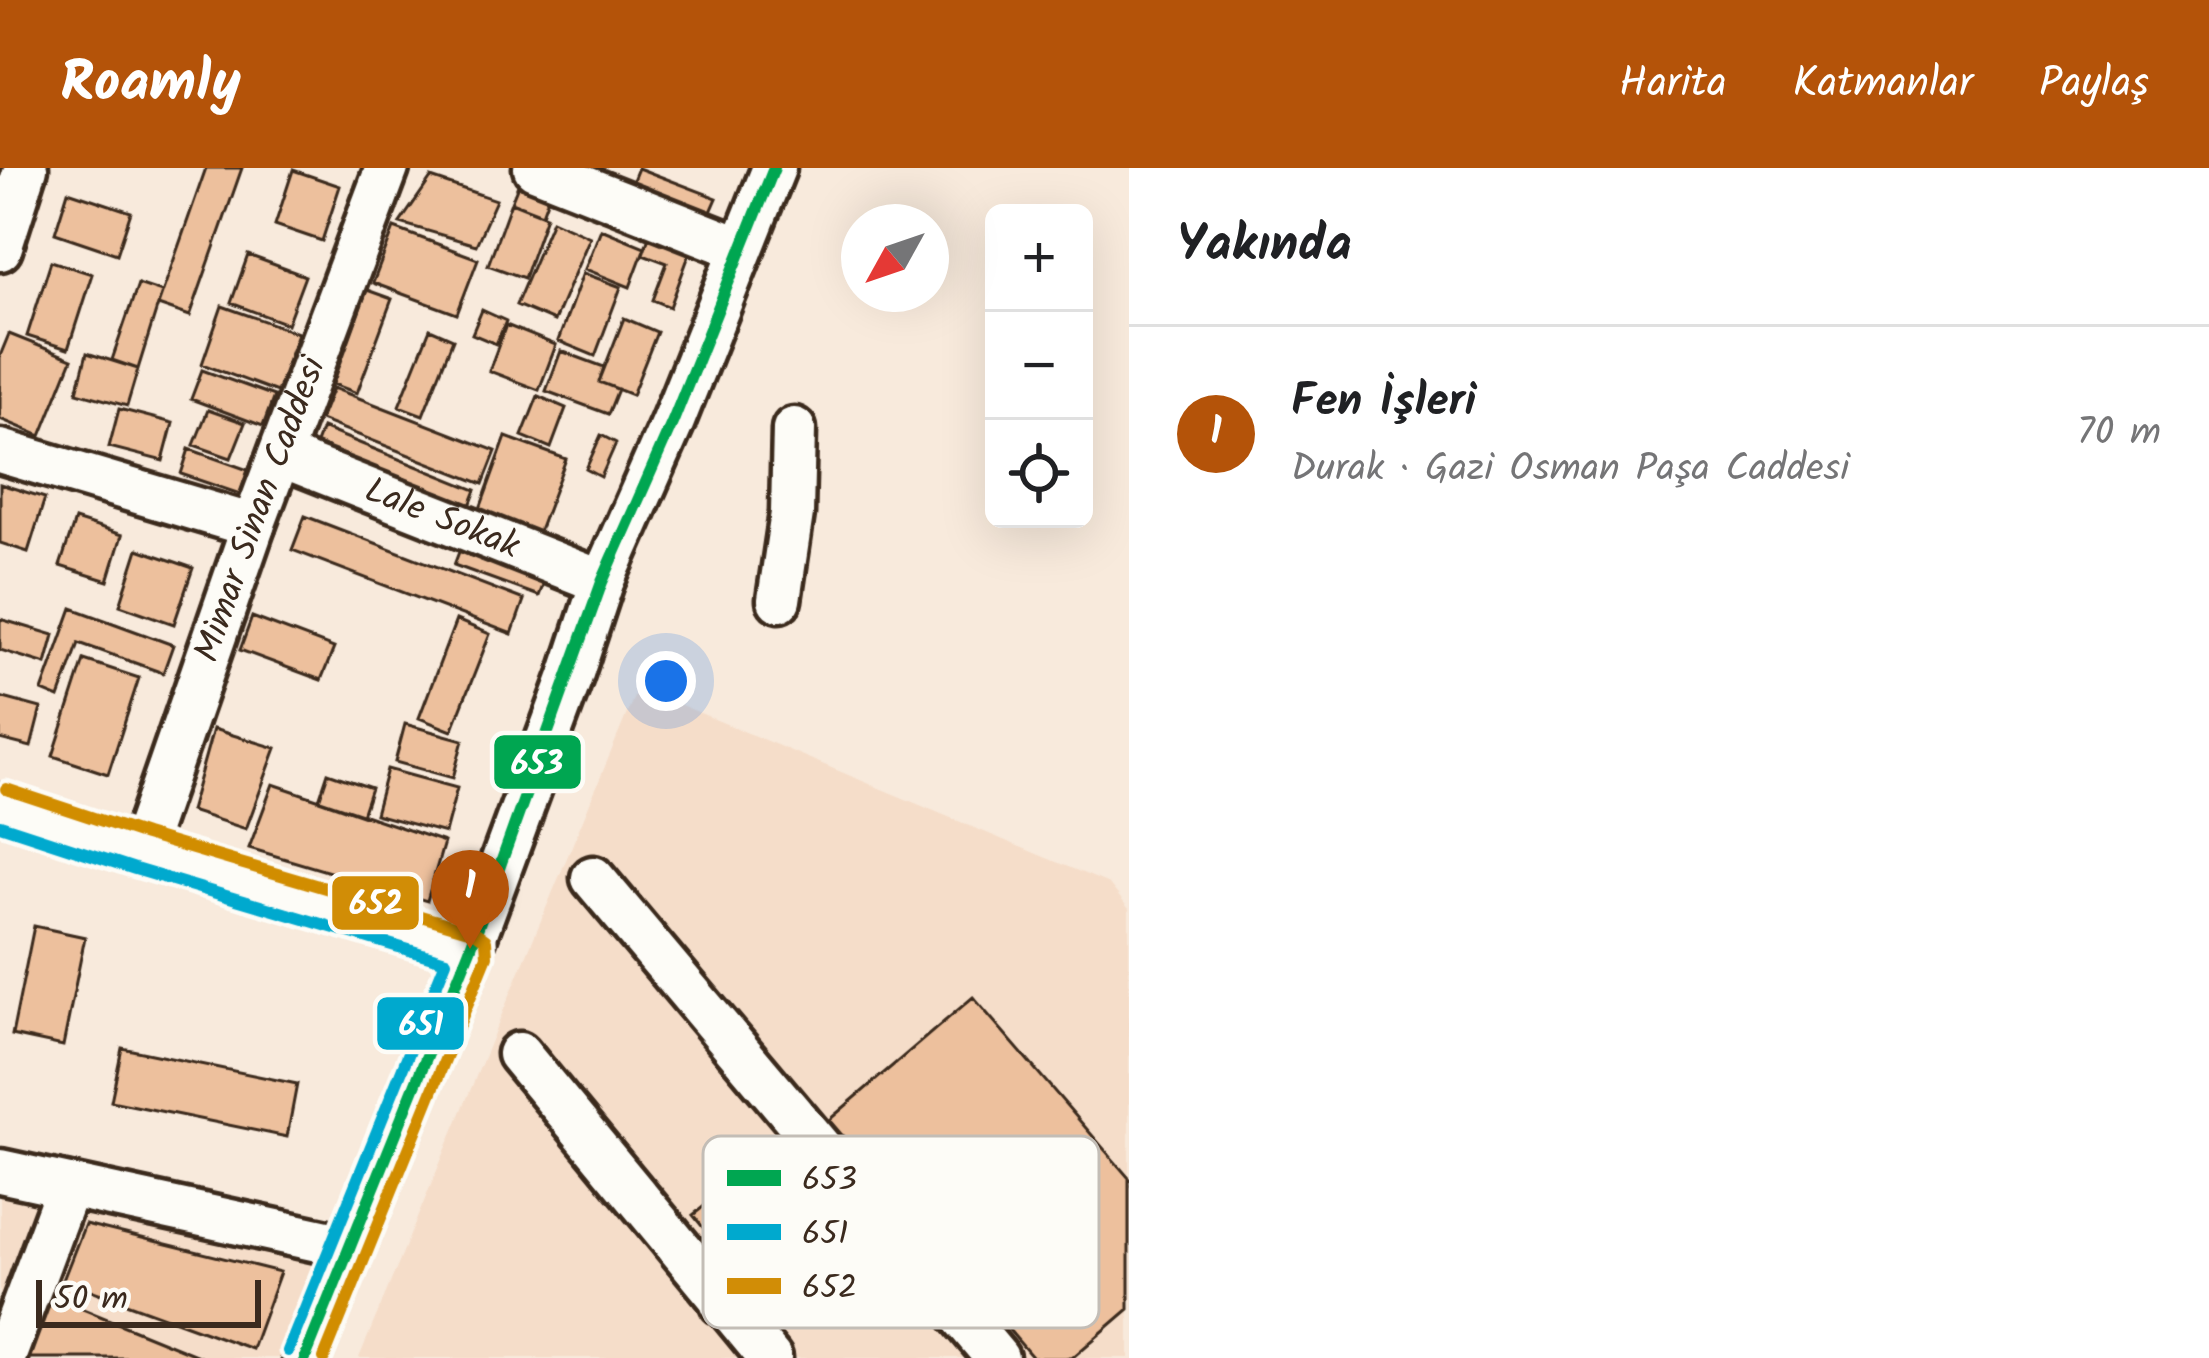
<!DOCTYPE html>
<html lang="tr">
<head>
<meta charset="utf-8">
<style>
  :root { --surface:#fff; --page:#f2f2f2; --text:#202124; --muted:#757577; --line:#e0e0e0; --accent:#b45309 }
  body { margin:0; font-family:Kalam,sans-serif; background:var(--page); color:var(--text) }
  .controls { position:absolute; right:36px; top:36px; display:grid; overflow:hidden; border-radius:18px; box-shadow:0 12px 48px #0002 }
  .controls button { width:108px; height:108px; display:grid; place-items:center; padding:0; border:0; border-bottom:3px solid var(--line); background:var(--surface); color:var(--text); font:60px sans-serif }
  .compass { position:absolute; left:841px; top:36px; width:108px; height:108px; border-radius:50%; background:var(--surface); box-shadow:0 12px 48px #0002; rotate:230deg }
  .scale { position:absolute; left:36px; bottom:30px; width:225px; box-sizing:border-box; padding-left:12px; border:6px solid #3b2a1e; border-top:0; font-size:33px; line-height:42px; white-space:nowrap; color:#3b2a1e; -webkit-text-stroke:9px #fdfcf7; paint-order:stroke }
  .you { position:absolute; left:666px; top:513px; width:42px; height:42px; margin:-30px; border:9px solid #fff; border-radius:50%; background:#1a73e8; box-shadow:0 0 0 18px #1a73e833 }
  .badge { display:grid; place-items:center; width:78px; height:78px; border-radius:50%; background:var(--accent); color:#fff; font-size:39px; font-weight:700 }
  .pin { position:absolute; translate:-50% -99px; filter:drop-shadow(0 3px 6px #0008) }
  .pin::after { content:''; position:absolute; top:63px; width:42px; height:36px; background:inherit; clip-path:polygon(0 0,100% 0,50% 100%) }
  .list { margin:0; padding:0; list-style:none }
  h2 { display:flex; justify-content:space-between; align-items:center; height:156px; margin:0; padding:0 48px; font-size:51px }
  h2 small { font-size:39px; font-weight:400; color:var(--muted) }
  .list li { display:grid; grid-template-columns:78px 1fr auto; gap:36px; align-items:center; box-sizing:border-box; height:216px; padding:0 48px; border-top:3px solid var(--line) }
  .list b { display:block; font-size:45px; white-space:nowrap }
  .list p { margin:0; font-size:39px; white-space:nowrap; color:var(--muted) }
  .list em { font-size:39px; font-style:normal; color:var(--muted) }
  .icon { flex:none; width:66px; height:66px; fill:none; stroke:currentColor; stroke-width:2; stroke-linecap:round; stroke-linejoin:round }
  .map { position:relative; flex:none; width:1129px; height:1190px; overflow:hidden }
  header { display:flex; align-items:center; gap:72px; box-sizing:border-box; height:168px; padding:0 60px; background:var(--accent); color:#fff }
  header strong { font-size:57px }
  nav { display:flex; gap:66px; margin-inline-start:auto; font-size:42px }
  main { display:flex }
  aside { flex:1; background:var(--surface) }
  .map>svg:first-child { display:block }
  .built { fill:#f5ddc9 }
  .building { fill:#edc09d; stroke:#3b2a1e; stroke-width:3 }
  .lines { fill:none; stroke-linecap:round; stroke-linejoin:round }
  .minor-casing { stroke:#3b2a1e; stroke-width:51 }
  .minor { stroke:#fdfcf7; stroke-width:42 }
  .bus-1-casing { stroke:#fdfcf7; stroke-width:21 }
  .bus-2-casing { stroke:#fdfcf7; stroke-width:21 }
  .bus-3-casing { stroke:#fdfcf7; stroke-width:21 }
  .bus-1 { stroke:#00a651; stroke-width:12 }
  .bus-2 { stroke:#00a9ce; stroke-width:12 }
  .bus-3 { stroke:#d18d06; stroke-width:12 }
  .labels { text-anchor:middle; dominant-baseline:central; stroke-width:9; stroke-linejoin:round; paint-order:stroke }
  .street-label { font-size:36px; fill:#3b2a1e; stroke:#fdfcf7 }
  .key { fill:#fdfcf7; stroke:#c3bdb6; stroke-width:3 }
  .key-label { font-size:33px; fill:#3b2a1e }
  .line-badge { stroke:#fdfcf7; stroke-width:4.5 }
  .badge-label { font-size:33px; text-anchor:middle; font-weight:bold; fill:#fff }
</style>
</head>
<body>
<header>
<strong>Roamly</strong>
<nav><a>Harita</a><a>Katmanlar</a><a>Paylaş</a></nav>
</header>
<main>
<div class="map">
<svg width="1129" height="1190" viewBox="0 0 1129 1190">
  <rect width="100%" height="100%" fill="#f8eadc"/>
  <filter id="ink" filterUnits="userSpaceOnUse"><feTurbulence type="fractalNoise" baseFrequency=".00833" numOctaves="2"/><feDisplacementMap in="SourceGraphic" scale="24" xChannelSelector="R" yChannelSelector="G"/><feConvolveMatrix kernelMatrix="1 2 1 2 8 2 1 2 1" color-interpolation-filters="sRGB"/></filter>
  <g filter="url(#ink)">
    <path class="built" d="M638,519L1109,716L1129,741V1190H359Z
      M0,1023L320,1095L282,1190H0Z"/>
    <path class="building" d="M206,0H242L190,148L158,137Z
      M638,0L717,30L707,53L629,22Z
      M293,2L340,18L322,73L275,57Z
      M523,5L553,16L542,46L511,34Z
      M431,10L496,32L476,77L400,55Z
      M68,23L131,44L117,86L55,65Z
      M511,34L546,48L524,110L488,97Z
      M552,52L590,69L554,153L516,137Z
      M653,56L695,71L670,139L653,132L667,95L643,86Z
      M394,60L478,91L457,146L373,115Z
      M601,61L645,79L630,119L585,101Z
      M248,87L305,108L287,156L231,135Z
      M51,93L92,106L68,181L27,168Z
      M583,105L621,119L595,188L558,173Z
      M138,116L162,124L138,201L112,192Z
      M367,122L392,131L357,225L333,216Z
      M222,138L298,165L277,224L202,196Z
      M482,142L506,153L496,176L472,166Z
      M624,150L657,164L632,227L599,214Z
      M506,157L556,177L539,222L489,203Z
      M430,161L453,171L423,247L399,238Z
      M9,166L72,191L41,268L0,251V188Z
      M561,183L604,199L599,214L618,221L608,246L546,223Z
      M87,185L138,201L127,238L77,224Z
      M202,202L274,228L263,258L191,231Z
      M333,220L496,283L483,316L320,252Z
      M538,228L566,240L551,280L522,268Z
      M119,241L173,255L163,293L109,279Z
      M208,242L245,255L231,290L194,277Z
      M322,260L476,322L467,345L313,283Z
      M601,267L616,275L601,309L586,301Z
      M506,269L566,291L536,371L477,349Z
      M189,281L248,302L240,326L181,306Z
      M0,316L45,330L28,384L0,375Z
      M305,348L524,432L512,466L292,382Z
      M75,352L122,367L108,413L60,398Z
      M462,376L547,407L539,428L454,397Z
      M138,381L193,400L174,456L120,437Z
      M72,440L173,477L163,505L79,475L59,530L42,523Z
      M252,449L334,480L321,512L240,482Z
      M0,451L54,467L46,496L0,482Z
      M456,452L490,466L452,563L419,550Z
      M84,492L139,510L108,606L53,588Z
      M0,529L41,540L31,579L0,571Z
      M405,556L463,572L453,610L395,594Z
      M213,561L276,580L246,661L190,643Z
      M387,601L457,620L445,665L375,646Z
      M328,605L371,620L362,647L319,632Z
      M273,616L444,674L427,733L249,680Z
      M34,758L85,769L63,878L12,867Z
      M973,829L1129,1010V1141L1072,1190H1033L829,952Z
      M122,880L297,916L287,969L111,933Z
      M723,1023L753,1059L723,1084L693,1047Z
      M85,1056L280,1104L252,1181L63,1112Z
      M51,1128L203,1190H29Z"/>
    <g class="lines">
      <defs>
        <g id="minor">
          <path d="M535,0L741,81"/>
          <path d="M0,81L26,0"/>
          <path d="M0,283L253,358"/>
          <path id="s1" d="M280,287L602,414"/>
          <path d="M779,432L792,345L794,261"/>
          <path d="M0,638L140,684L470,781"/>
          <path id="s2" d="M140,684L253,358L387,0"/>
          <path d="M593,710L997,1190"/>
          <path d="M519,886L770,1190"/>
          <path d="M0,1003L350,1079"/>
          <path d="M722,1135L851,1021"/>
          <path d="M4,1190L68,1018"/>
          <path d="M305,1190L470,781L571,508L602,414L673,253L774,0"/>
        </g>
      </defs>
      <use href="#minor" class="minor-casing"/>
      <use href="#minor" class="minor"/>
      <defs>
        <path id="bus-1" d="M305,1190L470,781L602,414L673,253L774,0"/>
        <path id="bus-2" d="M0,657L135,701L446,793L288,1183"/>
        <path id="bus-3" d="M6,621L145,667L475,764L486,772L487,788L324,1190"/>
      </defs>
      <use href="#bus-1" class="bus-1-casing"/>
      <use href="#bus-2" class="bus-2-casing"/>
      <use href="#bus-3" class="bus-3-casing"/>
      <use href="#bus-1" class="bus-1"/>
      <use href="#bus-2" class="bus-2"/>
      <use href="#bus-3" class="bus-3"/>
    </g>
  </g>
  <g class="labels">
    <g class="street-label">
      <text stroke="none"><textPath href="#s2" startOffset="363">Mimar Sinan Caddesi</textPath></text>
      <text stroke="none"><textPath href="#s1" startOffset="174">Lale Sokak</textPath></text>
    </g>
  </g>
  <rect x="703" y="968" width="396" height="192" rx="18" class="key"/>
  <rect x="727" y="1002" width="54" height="16" fill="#00a651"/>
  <rect x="727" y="1056" width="54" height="16" fill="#00a9ce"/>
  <rect x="727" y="1110" width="54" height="16" fill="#d18d06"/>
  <g class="key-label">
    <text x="802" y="1022">653</text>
    <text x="802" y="1076">651</text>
    <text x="802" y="1130">652</text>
  </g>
  <g class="line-badge">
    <rect x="492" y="565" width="91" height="58" rx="12" fill="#00a651"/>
    <rect x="330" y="706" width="91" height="58" rx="12" fill="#d18d06"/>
    <rect x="375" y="827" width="91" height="57" rx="12" fill="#00a9ce"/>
  </g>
  <g class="badge-label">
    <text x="537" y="606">653</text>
    <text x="376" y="746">652</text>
    <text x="421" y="867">651</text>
  </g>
</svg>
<div class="controls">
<button>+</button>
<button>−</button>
<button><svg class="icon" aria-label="locate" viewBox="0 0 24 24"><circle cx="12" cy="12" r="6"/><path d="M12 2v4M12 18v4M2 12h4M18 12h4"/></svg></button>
</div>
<svg class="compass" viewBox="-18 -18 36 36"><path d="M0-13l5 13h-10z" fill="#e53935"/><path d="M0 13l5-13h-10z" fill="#757577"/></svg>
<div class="scale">50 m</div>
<div class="you"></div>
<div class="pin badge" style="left:470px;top:781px">1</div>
</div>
<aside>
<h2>Yakında<small></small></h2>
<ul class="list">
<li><span class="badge">1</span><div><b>Fen İşleri</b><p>Durak · Gazi Osman Paşa Caddesi</p></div><em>70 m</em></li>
</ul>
</aside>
</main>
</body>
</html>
